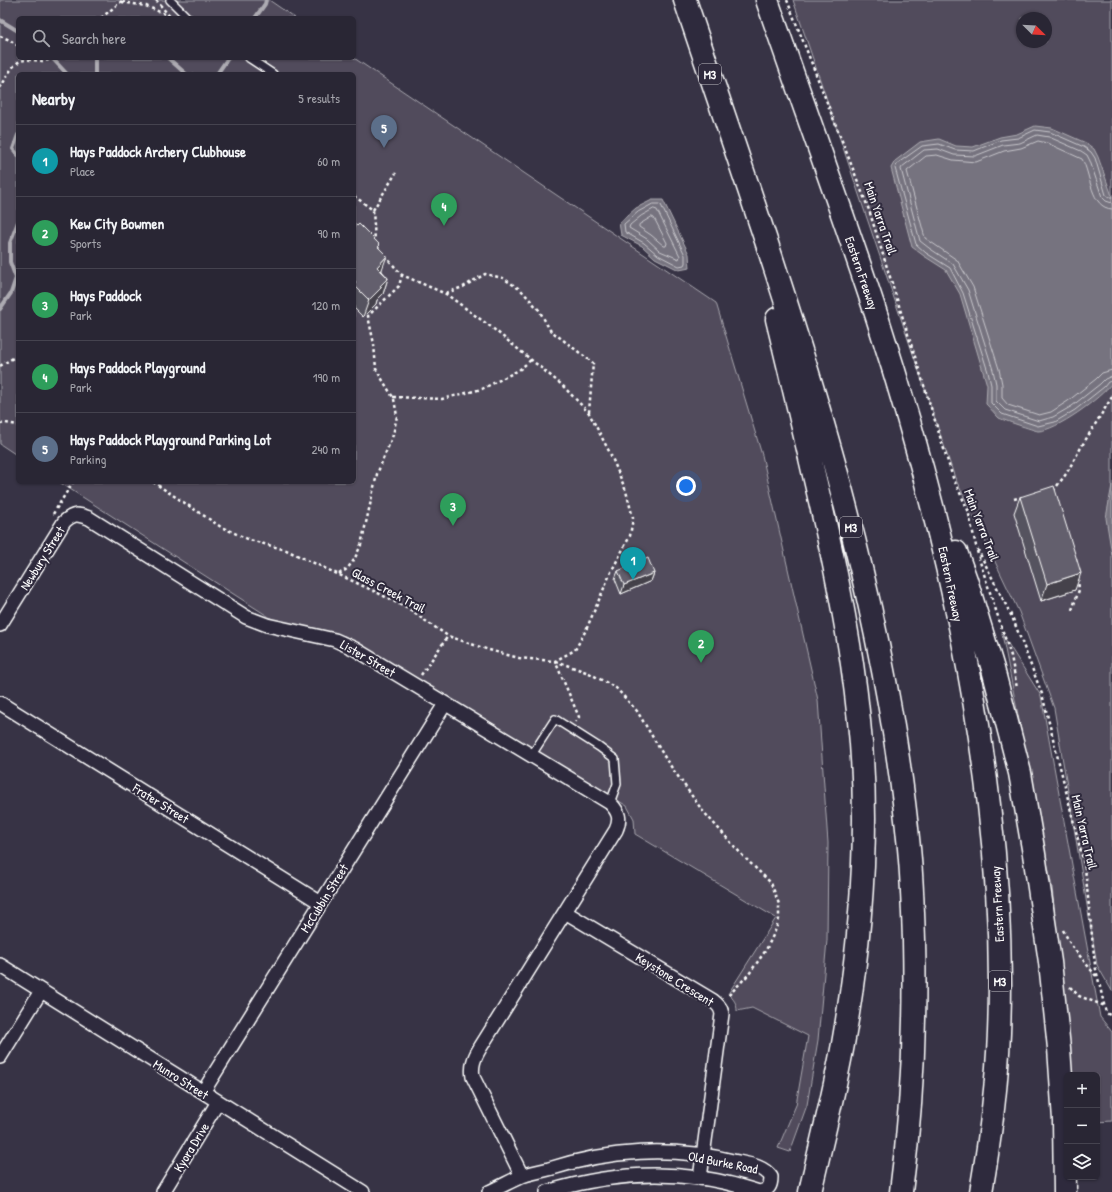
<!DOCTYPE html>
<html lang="en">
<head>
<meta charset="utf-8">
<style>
  :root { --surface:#292634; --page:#312e3c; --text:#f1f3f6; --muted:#a5a5ac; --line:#45434f; --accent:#d6ab8b }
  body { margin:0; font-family:"Patrick Hand",sans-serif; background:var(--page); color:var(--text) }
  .controls { position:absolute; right:12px; bottom:12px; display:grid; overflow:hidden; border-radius:6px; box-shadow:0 1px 3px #0004 }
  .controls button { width:36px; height:36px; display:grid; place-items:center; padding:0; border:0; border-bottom:1px solid var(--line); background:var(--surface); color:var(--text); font:20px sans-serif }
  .compass { position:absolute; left:1016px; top:12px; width:36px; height:36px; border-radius:50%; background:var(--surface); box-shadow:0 1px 3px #0004; rotate:114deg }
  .you { position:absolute; left:686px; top:486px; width:14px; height:14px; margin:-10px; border:3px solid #fff; border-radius:50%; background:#1a73e8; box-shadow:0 0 0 6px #1a73e833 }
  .badge { display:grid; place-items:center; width:26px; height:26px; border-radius:50%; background:var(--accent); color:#fff; font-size:13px; font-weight:700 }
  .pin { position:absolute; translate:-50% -33px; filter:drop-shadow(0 1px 2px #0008) }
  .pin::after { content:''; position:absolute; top:21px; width:14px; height:12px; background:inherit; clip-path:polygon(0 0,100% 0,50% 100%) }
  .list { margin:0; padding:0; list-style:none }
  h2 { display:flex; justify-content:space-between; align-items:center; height:52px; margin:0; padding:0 16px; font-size:17px }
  h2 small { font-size:13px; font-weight:400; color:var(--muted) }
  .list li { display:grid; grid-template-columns:26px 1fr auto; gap:12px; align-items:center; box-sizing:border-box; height:72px; padding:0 16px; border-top:1px solid var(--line) }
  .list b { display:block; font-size:15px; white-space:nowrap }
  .list p { margin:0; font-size:13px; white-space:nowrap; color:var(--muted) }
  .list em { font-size:13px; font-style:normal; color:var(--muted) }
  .icon { flex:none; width:22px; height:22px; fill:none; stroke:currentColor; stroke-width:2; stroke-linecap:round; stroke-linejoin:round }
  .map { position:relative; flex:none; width:1112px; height:1192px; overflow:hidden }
  .search { position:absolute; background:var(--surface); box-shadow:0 1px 3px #0004; left:16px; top:16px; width:340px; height:44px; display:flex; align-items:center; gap:10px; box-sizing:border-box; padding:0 14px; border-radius:6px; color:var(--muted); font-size:15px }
  .panel { position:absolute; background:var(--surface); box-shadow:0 1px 3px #0004; left:16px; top:72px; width:340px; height:412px; border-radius:6px }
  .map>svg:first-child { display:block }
  .green { fill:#514c5c; stroke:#a8a6ae; fill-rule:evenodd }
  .water { fill:#76737f; stroke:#adabb2 }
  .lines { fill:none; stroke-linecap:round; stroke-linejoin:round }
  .shore { stroke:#c8c7cc; stroke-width:1 }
  .stream { stroke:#adabb2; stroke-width:4 }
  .service-casing { stroke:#fff; stroke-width:10 }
  .minor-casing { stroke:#fff; stroke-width:16 }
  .motorway-casing { stroke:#fff; stroke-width:25 }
  .path { stroke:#fff; stroke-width:2.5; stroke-dasharray:3 3; stroke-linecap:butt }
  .service { stroke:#2f2a3d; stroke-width:7 }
  .minor { stroke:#2f2a3d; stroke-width:13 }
  .motorway { stroke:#2f2a3d; stroke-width:22 }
  .wall { fill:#55525e; stroke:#fff }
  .shaded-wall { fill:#45424c; stroke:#fff }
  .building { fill:#635f6d; stroke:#fff }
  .labels { text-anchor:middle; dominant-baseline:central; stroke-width:4; stroke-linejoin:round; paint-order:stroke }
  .shield { fill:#2f2a3d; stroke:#c1bfc5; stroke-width:1 }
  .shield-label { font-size:12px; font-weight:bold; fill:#fff }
  .street-label { font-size:13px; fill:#fff; stroke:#2f2a3d }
</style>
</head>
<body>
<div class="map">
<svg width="1112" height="1192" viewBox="0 0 1112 1192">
  <rect width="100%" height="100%" fill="#373345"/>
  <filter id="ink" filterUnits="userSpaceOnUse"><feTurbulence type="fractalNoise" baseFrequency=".025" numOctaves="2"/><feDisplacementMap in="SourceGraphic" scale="8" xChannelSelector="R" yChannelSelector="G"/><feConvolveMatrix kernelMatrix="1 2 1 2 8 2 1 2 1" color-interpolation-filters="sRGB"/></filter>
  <g filter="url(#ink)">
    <path class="green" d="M0,0H269L295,18H18V58H354L716,303L762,455L818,700L828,843L827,940L818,1040L807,1105L790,1152L778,1148L796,1105L808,1036L752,1008L737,1011C737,1004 734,999 728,994L776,918L635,834L634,819L627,806L345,636L277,622L59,482H354V74H18V456L0,444Z
      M793,0H1112V991L1097,965L1054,708L1019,612L955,478ZM1022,18H1046V42H1022Z
      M1002,634L1041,696L1100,1017L1112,1032V1121L1097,1122V1075H1071L1052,887Z"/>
    <path class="water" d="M1035,126L1052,128L1086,143L1094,149L1098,157L1112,196V383C1101,398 1056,431 1038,431C1033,430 1003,420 999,418C995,414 991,409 986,404L987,385L960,294L946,270L924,256L912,247L891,168L895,161L920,142L939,139L956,146L973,147L1000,137L1017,134Z
      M652,200H663L689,254L690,268L679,270L655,258L642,246L621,235L619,223L636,208Z
      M1112,485V555L1106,518Z"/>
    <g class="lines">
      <path class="shore" d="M1112,197H1109L1106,195L1095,158L1091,152L1084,147L1050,132L1035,130L1018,138L1001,140L974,151L955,150L939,144L922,146L898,163L895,168L916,244L926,253L950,268L963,293L988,372L991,385V403L1002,414L1038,426L1055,422L1075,410L1104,387L1108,382L1112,381
        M1112,203L1106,201L1102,197L1090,161L1087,155L1081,151L1049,137L1037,135L1020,143L1003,145L975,156L954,155L938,149L924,150L902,167L901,169L920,241L929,248L953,264L968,290L993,370L996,384V401L1005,410L1039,421L1053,417L1072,406L1100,384L1105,379L1112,376
        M653,204H659L661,205L685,255V263L684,265L679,266L658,255L644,243L625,232L624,224L638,212Z
        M654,209L657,210L680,256L679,259L660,251L647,239L629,228L630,225L641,216Z
        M1112,209C1090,208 1091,174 1082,159L1047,143L1038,141L1021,148L1004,151L976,162L953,160L937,155L926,156L907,171L925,238L957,260L973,287L999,369L1002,384V398L1008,405L1039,415L1051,412L1068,401L1096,379L1102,373L1112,370
        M652,217L654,218L667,243L666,246H664L651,235L639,227V225Z"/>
      <path class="stream" d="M255,18L265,4L266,0
        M0,20L18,31
        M52,58L67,74
        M168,58L186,74
        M95,74V58
        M217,74L228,58
        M18,135L13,149L18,155
        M0,309L11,293L16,278L10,262V243L18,222"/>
      <defs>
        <path id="service" d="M170,0L188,18
          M249,58L273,74
          M531,756L555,719L599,747L615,759L617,784L610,803"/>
        <path id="minor" d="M0,625L64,522C74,513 77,514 89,518L246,617L267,625L335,640L355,649L610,803C619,812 621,819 616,830L480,1048C474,1058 471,1066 473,1077L522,1176
          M0,703L321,903
          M565,912L712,1000C717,1004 721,1007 722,1014L700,1178
          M0,965L363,1192
          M0,1057L41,991
          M203,1092L445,704
          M163,1192L218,1102
          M489,1192C500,1187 511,1181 522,1176C531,1173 540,1171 549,1169C608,1150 672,1146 733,1161C746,1164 763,1165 771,1177C771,1186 769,1190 759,1192C740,1186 720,1180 699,1178C649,1171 596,1177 547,1192"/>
        <path id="motorway" d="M685,0C778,277 881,556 909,848C912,879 913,910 914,940C916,1025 912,1109 901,1192
          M767,0C804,107 843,213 878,320C929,478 970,640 989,805C998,881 1002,957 999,1033C997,1086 990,1139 981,1192
          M777,319C793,384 808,449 823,514C846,615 864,714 864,818C864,894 856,970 843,1044C834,1094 821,1143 810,1192
          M956,552L966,580L993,669L1020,773L1034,854L1050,962L1059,1048L1064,1120L1065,1192"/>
      </defs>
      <use href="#service" class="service-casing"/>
      <use href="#minor" class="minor-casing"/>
      <use href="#motorway" class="motorway-casing"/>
      <path class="path" d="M156,0L171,18
        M787,0L869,210L953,478L968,510L976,546L1013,619L1042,694L1085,868L1095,965L1106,1013L1112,1016
        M122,2L146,6L167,15
        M101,18L123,0
        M0,36L10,40L18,46
        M0,88C5,81 9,70 16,64C26,54 42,66 52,58
        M354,196L373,210L375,241
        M373,210L396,173
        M385,256L402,275L446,294L491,327L562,385L589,413L610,453L626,491L633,518L630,536L611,572L586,630L575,650L555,661
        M446,293L463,287L485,274L503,278L521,290L539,310L550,330L593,363L589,412
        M0,366L18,355
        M393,397L442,399L482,389L519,370L532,359
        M0,424L5,423L18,425
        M153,482L221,527L250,540L286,550L378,593L408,609L448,636L489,650L519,658L555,661L579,717L575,722
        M1053,490H1054L1066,474L1083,444L1112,397
        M1014,499L1022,497
        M53,514L73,482
        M977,551L981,565L1011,656L1017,688
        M339,574L347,569L354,560L361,545L377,474L393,435L397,416L394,399L376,369L374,344L368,316L399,286L402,275
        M1072,610L1079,590L1078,579
        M555,661L589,673L616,688L637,711L667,761L702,810L743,856L771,883L779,904V919L776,929L766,950L749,974L727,997
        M421,675L448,636
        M1063,930L1071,945L1096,976
        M1070,987L1079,996L1105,1006"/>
      <use href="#service" class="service"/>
      <use href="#minor" class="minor"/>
      <use href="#motorway" class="motorway"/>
    </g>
    <path class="wall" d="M354,223L379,247L382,271L388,278L383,294L377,300L376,304L363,317L354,308Z
      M1020,497L1075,590L1041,601L1014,513Z
      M618,571L654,573L651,581L621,594L615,579Z"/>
    <path class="shaded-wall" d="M387,256L381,272L377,267Z
      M388,278L383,294L377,300L376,304L363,317L369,300L380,286Z
      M654,573L651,581L621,594L624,585Z
      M1081,573L1075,590L1041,601L1047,584Z"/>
    <path class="building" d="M354,223L357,226L359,224L380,245L378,247L387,256L377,267L388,278L380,286L382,287L369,300L354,285V284L356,282L354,280Z
      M1054,486L1081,573L1047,584L1020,497Z
      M648,558L654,573L624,585L618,571Z"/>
  </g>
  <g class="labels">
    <g class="shield">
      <rect x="699" y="64" width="22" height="20" rx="3"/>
      <rect x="840" y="517" width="22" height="20" rx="3"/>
      <rect x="989" y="971" width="22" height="20" rx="3"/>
    </g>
    <g class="shield-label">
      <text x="710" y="74">M3</text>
      <text x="851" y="527">M3</text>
      <text x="1000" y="981">M3</text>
    </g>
    <g class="street-label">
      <text transform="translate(881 218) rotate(71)">Main Yarra Trail</text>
      <text transform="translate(862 273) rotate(71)">Eastern Freeway</text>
      <text transform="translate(982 525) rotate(69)">Main Yarra Trail</text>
      <text transform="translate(42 558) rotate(-58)">Newbury Street</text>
      <text transform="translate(951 584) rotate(78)">Eastern Freeway</text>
      <text transform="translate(389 590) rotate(28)">Glass Creek Trail</text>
      <text transform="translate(368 658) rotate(30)">Lister Street</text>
      <text transform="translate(161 803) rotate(32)">Frater Street</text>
      <text transform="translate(1085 832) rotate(77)">Main Yarra Trail</text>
      <text transform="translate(324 898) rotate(-58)">McCubbin Street</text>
      <text transform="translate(997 904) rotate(-93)">Eastern Freeway</text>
      <text transform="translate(675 979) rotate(32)">Keystone Crescent</text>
      <text transform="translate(181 1079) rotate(32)">Munro Street</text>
      <text transform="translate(191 1147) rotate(-58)">Kyora Drive</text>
      <text transform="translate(723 1162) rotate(11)">Old Burke Road</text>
    </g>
  </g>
</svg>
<div class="controls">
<button>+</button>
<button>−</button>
<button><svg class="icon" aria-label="layers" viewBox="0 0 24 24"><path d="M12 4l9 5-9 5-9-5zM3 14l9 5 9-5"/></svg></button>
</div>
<svg class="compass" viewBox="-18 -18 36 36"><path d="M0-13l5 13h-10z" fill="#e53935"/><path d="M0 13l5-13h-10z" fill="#a5a5ac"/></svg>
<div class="you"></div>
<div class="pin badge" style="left:633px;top:580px;background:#0f9aa8">1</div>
<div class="pin badge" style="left:701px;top:663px;background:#2e9e5b">2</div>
<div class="pin badge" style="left:453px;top:526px;background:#2e9e5b">3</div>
<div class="pin badge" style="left:444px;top:226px;background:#2e9e5b">4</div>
<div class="pin badge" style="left:384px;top:148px;background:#5c6f8a">5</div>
<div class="search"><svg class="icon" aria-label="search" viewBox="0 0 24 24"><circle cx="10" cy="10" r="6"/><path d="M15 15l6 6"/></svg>Search here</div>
<section class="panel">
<h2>Nearby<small>5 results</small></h2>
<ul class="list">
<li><span class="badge" style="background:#0f9aa8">1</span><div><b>Hays Paddock Archery Clubhouse</b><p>Place</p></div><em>60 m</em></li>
<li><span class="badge" style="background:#2e9e5b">2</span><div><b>Kew City Bowmen</b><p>Sports</p></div><em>90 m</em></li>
<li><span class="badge" style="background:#2e9e5b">3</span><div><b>Hays Paddock</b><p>Park</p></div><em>120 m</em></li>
<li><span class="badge" style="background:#2e9e5b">4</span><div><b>Hays Paddock Playground</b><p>Park</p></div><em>190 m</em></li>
<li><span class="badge" style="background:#5c6f8a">5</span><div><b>Hays Paddock Playground Parking Lot</b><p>Parking</p></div><em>240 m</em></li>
</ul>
</section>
</div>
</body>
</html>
